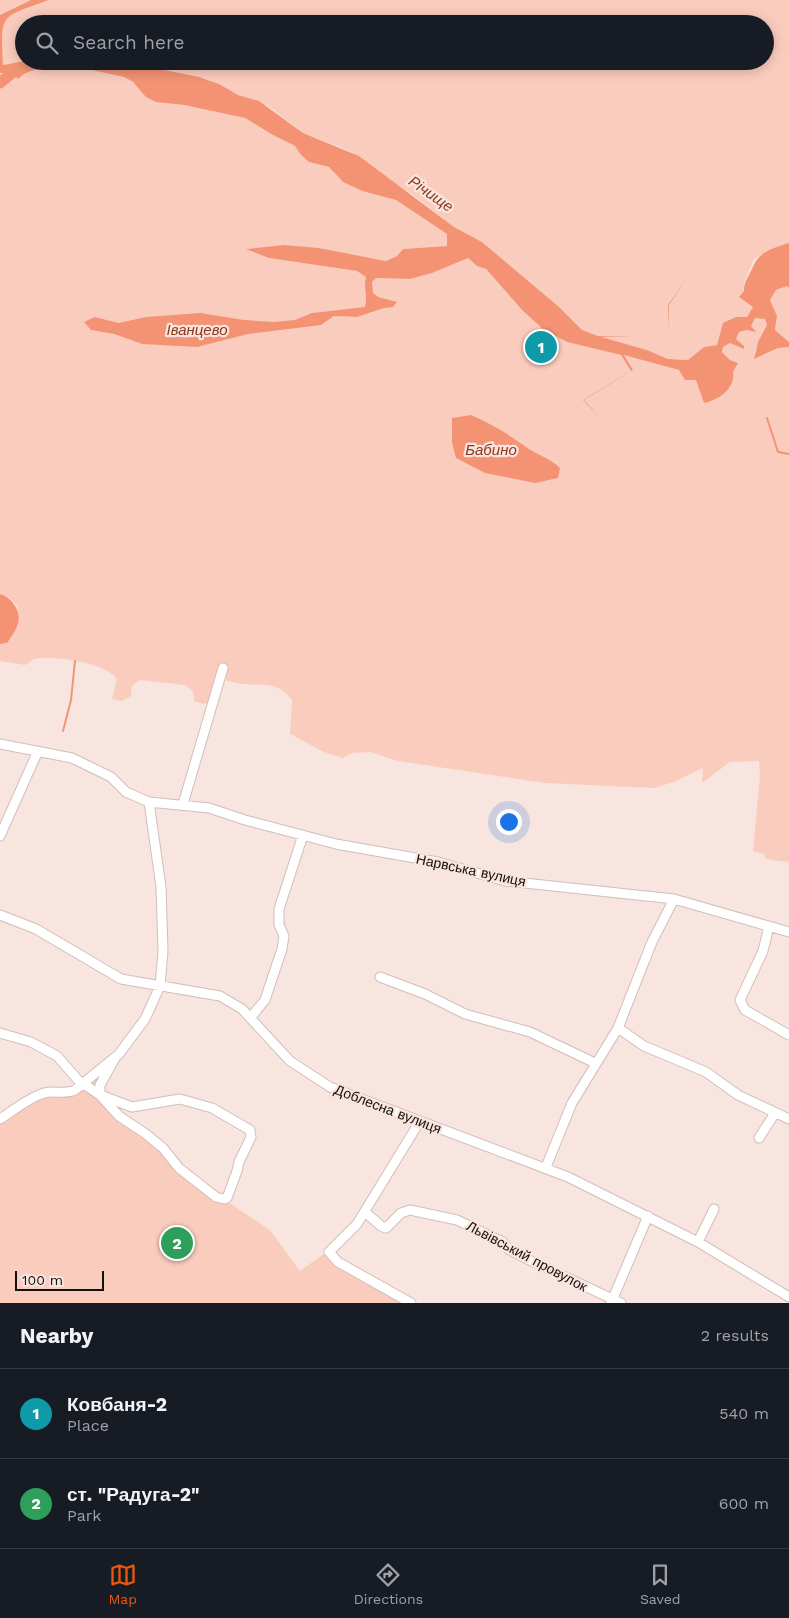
<!DOCTYPE html>
<html lang="en">
<head>
<meta charset="utf-8">
<style>
  :root { --surface:#171b24; --page:#242831; --text:#f1f3f6; --muted:#9ea1a6; --line:#363941; --accent:#ea580c }
  body { margin:0; font-family:"Work Sans",sans-serif; background:var(--page); color:var(--text) }
  .scale { position:absolute; left:15px; bottom:12px; width:89px; box-sizing:border-box; padding-left:5px; border:2px solid #150f0d; border-top:0; font-size:14px; line-height:18px; white-space:nowrap; color:#150f0d; -webkit-text-stroke:4px #f9e5df; paint-order:stroke }
  .you { position:absolute; left:508px; top:821px; width:18px; height:18px; margin:-12px; border:4px solid #fff; border-radius:50%; background:#1a73e8; box-shadow:0 0 0 8px #1a73e833 }
  .badge { display:grid; place-items:center; width:32px; height:32px; border-radius:50%; background:var(--accent); color:#fff; font-size:16px; font-weight:700 }
  .pin { position:absolute; translate:-50% -50%; border:2px solid #fff; box-shadow:0 1px 5px #0006 }
  .list { margin:0; padding:0; list-style:none }
  h2 { display:flex; justify-content:space-between; align-items:center; height:65px; margin:0; padding:0 20px; font-size:21px }
  h2 small { font-size:16px; font-weight:400; color:var(--muted) }
  .list li { display:grid; grid-template-columns:32px 1fr auto; gap:15px; align-items:center; box-sizing:border-box; height:90px; padding:0 20px; border-top:1px solid var(--line) }
  .list b { display:block; font-size:19px; white-space:nowrap }
  .list p { margin:0; font-size:16px; white-space:nowrap; color:var(--muted) }
  .list em { font-size:16px; font-style:normal; color:var(--muted) }
  .icon { flex:none; width:28px; height:28px; fill:none; stroke:currentColor; stroke-width:2; stroke-linecap:round; stroke-linejoin:round }
  .map { position:relative; flex:none; width:789px; height:1303px; overflow:hidden }
  .search { position:absolute; background:var(--surface); box-shadow:0 2px 12px #0003; left:15px; right:15px; top:15px; height:55px; display:flex; align-items:center; gap:12px; box-sizing:border-box; padding:0 18px; border-radius:28px; color:var(--muted); font-size:19px }
  .sheet { height:245px; background:var(--surface) }
  nav { display:flex; justify-content:space-around; align-items:center; box-sizing:border-box; height:70px; border-top:1px solid var(--line); background:var(--surface); font-size:14px; color:var(--muted) }
  nav a { display:grid; justify-items:center; gap:2px }
  nav .on { color:var(--accent) }
  .map>svg:first-child { display:block }
  .green { fill:#faccbe; fill-rule:evenodd }
  .water { fill:#f39374 }
  .lines { fill:none; stroke-linecap:round; stroke-linejoin:round }
  .stream { stroke:#f39374; stroke-width:2 }
  .river { stroke:#f39374; stroke-width:11 }
  .minor-casing { stroke:#d1beb8; stroke-width:11 }
  .minor { stroke:#fff; stroke-width:9 }
  .labels { text-anchor:middle; dominant-baseline:central; stroke-width:4.5; stroke-linejoin:round; paint-order:stroke }
  .street-label { font-size:14px; fill:#150f0d; stroke:#f9e5df }
  .water-label { font-size:15px; font-style:italic; fill:#8f391c; stroke:#f9e5df }
</style>
</head>
<body>
<div class="map">
<svg width="789" height="1303" viewBox="0 0 789 1303">
  <rect width="100%" height="100%" fill="#f9e5df"/>
  <path class="green" d="M0,0H31L0,15Z
    M49,0H789V243L771,249L754,259L744,283L753,307L747,317H736L717,345L704,347L688,360L668,359L647,350L598,337L582,330L558,306L482,242L454,227L412,194L393,183L350,151L303,133L268,106L238,95L209,80L120,61H765V24H24V61L2,65C1,10 0,18 49,0Z
    M55,66H73L124,77L166,103L184,105L245,118L271,134L296,146L301,155L309,162L329,167L343,182L362,191L396,200L447,234V246L403,249L397,256L386,261L319,248H247L270,258L357,271L366,277C363,286 368,296 366,307L312,313L321,325L334,316L357,317L373,312L372,282L376,278L410,279L432,273L468,258L477,266L486,269L523,311L543,329L567,342L621,355L631,371L627,374L633,370L623,354L679,370L696,380L711,402C722,394 736,389 733,372L738,363L730,360L722,352L723,347L730,343L734,345L744,346L735,339L738,332L747,330L755,318L765,319L767,325L754,353L764,355L778,348L789,347V862L765,859V854L753,851L760,775L759,761L730,762L702,783L703,768L676,781L655,788L630,787L545,783L398,761L370,752L352,753L343,758L324,752L290,734L292,700C277,681 266,686 245,684C237,684 229,681 221,679L213,701L204,704L194,701L193,691L185,685L140,680L132,686L131,696L122,701L112,699L117,679C106,663 55,655 35,659C32,660 29,663 25,665L0,661V644L7,643C19,625 28,603 0,594V73H25ZM95,317L119,323L142,344L114,334L91,330Z
    M787,286L789,288V342L775,330L777,316L770,300L776,290Z
    M104,1073L97,1096L119,1123L127,1124L222,1201L231,1204L270,1230L300,1271L325,1253L353,1272L354,1277L403,1303H0V1121L36,1099L50,1096L63,1098L76,1093L87,1081Z"/>
  <path class="water" d="M31,0H49C1,18 0,11 3,65L24,61H120L199,77L219,84L238,95L259,101L303,133L359,156L454,227L482,242L558,306L582,330L598,336L633,337L644,344L669,330L668,305L686,279L789,223L686,279L669,305V330L644,344L633,337H601L647,350L668,359L688,360L704,347L717,345L723,323L736,317H747L753,307L739,297L744,291C744,281 748,278 752,269C759,251 771,249 789,243V288L787,286L776,290L770,300L777,316L775,330L789,342V347L778,348L754,359L758,342L767,325L765,319L755,318L751,326L756,332L747,330L739,332L736,339L744,346V349L730,343L723,347L722,352L730,360L738,363L733,372C736,388 719,400 704,403L696,380H685L679,370L624,355L633,370L584,400L602,420L583,400L631,371L621,355L567,342L543,329L523,311L486,269L477,266L468,258L432,273L410,279L376,278L372,282L373,293L378,297L397,302L393,307L384,308L357,317L334,316L321,325L248,334L197,347L142,344L114,334L91,330L84,322L95,317L119,323L146,317L200,313L244,320L274,322L295,320L312,313L365,307C368,296 363,286 366,277L357,271L269,258L246,249L284,245L319,248L386,261L397,256L403,249L447,246V234L396,200L362,191L343,182L329,167L309,162L301,155L295,146L271,134L245,118L184,105L156,102L146,97L133,82L124,77L73,66H55L35,70L25,73L18,79L12,73H0V15Z
    M471,415C495,426 505,432 526,447C537,455 550,458 560,468L558,478L535,483L485,473L456,458L452,443V418Z
    M0,594C6,596 9,598 13,603C25,618 16,630 7,643L0,644Z"/>
  <g class="lines">
    <path class="stream" d="M767,418L778,452L789,454
      M63,731L71,700L75,661"/>
    <path class="river" d="M0,83L12,73L26,67"/>
    <defs>
      <path id="minor" d="M0,744L72,758L111,777L126,792L149,802L209,808L245,820L336,844L438,862L505,881L674,899L789,932
        M183,804L223,668
        M0,836L38,751
        M0,915L36,929L121,979L220,996L242,1009L290,1061L330,1087L568,1177L698,1242L789,1297
        M769,926L763,951L740,1000L745,1010L789,1035
        M380,977L425,994L465,1014L530,1032L595,1063
        M251,1017L265,1000L282,949L284,936L279,925V909L303,835
        M618,1028L644,1046L706,1072L738,1095L789,1119
        M0,1033L31,1042L57,1056L78,1080L100,1095L119,1116L146,1134L163,1148L179,1168L216,1197L224,1199L227,1198L237,1171L239,1162L251,1137L250,1130L212,1108L180,1099L132,1107L100,1095V1085L115,1058
        M0,1119C14,1110 28,1098 44,1093C54,1090 65,1095 75,1090L119,1054L145,1019L160,986L163,951L161,887L149,802
        M759,1138L775,1113
        M546,1167L572,1103L618,1028L652,942L674,899
        M365,1212L381,1226L386,1228L401,1213L410,1210L457,1220L503,1242L508,1249L525,1258L621,1303
        M698,1242L714,1209
        M411,1303L338,1262L329,1252L357,1224L420,1121
        M611,1303L648,1216"/>
    </defs>
    <use href="#minor" class="minor-casing"/>
    <use href="#minor" class="minor"/>
  </g>
  <g class="labels">
    <g class="street-label">
      <text transform="translate(471 870) rotate(12)">Нарвська вулиця</text>
      <text transform="translate(388 1109) rotate(21)">Доблесна вулиця</text>
      <text transform="translate(527 1256) rotate(28)">Львівський провулок</text>
    </g>
    <g class="water-label">
      <text transform="translate(431 194) rotate(35)">Річище</text>
      <text x="197" y="330">Іванцево</text>
      <text x="491" y="450">Бабино</text>
    </g>
  </g>
</svg>
<div class="scale">100 m</div>
<div class="you"></div>
<div class="pin badge" style="left:541px;top:347px;background:#0f9aa8">1</div>
<div class="pin badge" style="left:177px;top:1243px;background:#2e9e5b">2</div>
<div class="search"><svg class="icon" aria-label="search" viewBox="0 0 24 24"><circle cx="10" cy="10" r="6"/><path d="M15 15l6 6"/></svg>Search here</div>
</div>
<section class="sheet">
<h2>Nearby<small>2 results</small></h2>
<ul class="list">
<li><span class="badge" style="background:#0f9aa8">1</span><div><b>Ковбаня-2</b><p>Place</p></div><em>540 m</em></li>
<li><span class="badge" style="background:#2e9e5b">2</span><div><b>ст. &quot;Радуга-2&quot;</b><p>Park</p></div><em>600 m</em></li>
</ul>
</section>
<nav>
<a class="on"><svg class="icon" aria-label="map" viewBox="0 0 24 24"><path d="M3 6l6-2 6 2 6-2v14l-6 2-6-2-6 2zM9 4v14M15 6v14"/></svg>Map</a>
<a><svg class="icon" aria-label="directions" viewBox="0 0 24 24"><path d="M12 3l9 9-9 9-9-9zM9 14v-3h6M13 9l2 2-2 2"/></svg>Directions</a>
<a><svg class="icon" aria-label="saved" viewBox="0 0 24 24"><path d="M7 4h10v16l-5-4-5 4z"/></svg>Saved</a>
</nav>
</body>
</html>
